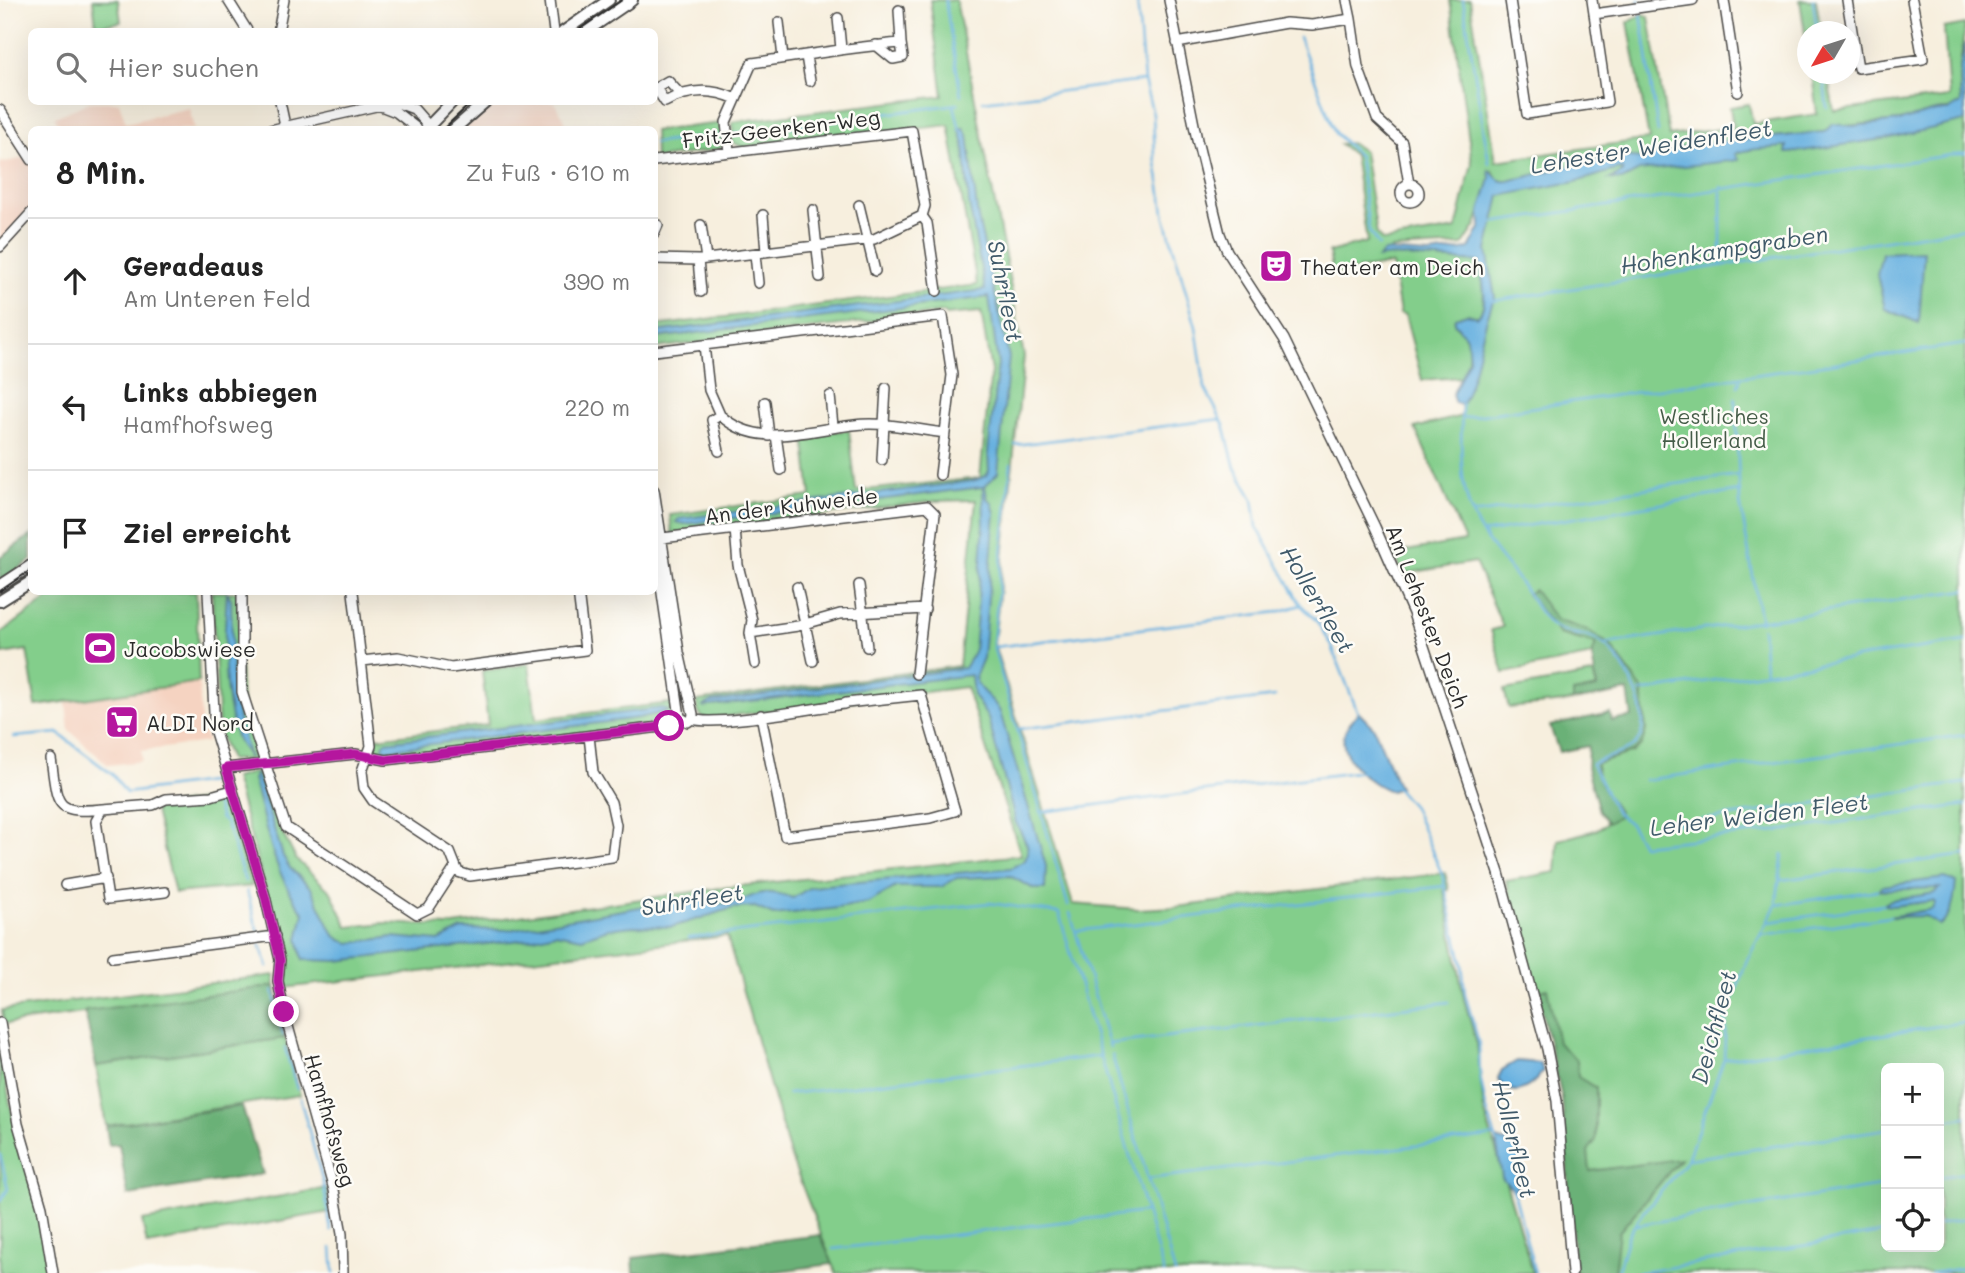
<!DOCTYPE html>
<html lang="de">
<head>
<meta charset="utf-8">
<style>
  :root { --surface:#fff; --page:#f6f6f6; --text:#222; --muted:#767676; --line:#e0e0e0 }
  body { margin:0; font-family:Mali,sans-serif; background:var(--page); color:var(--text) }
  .controls { position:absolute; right:21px; bottom:21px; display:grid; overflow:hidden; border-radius:10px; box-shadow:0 7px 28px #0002 }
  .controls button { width:63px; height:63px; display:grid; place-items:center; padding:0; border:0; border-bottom:2px solid var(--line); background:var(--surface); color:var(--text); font:35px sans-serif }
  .compass { position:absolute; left:1797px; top:21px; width:63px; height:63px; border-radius:50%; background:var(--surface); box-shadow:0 7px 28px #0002; rotate:231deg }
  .stop { position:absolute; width:21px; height:21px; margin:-16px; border:5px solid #b5179e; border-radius:50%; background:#fff }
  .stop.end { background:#b5179e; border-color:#fff; box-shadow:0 2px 7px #0008 }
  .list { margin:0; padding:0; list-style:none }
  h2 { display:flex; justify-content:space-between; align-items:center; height:91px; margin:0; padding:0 28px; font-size:30px }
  h2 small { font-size:23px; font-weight:400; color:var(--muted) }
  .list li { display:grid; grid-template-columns:46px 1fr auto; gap:21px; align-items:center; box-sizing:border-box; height:126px; padding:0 28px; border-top:2px solid var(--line) }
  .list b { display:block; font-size:26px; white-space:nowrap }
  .list p { margin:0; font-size:23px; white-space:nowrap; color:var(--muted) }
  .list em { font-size:23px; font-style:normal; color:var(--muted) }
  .icon { flex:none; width:38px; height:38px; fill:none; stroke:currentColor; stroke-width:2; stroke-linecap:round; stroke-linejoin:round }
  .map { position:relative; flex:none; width:1965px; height:1273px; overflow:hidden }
  .search { position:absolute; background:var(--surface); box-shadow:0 7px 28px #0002; left:28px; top:28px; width:630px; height:77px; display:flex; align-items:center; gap:18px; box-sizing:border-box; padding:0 24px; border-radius:10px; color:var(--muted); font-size:26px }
  .panel { position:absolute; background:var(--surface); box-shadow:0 7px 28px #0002; left:28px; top:126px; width:630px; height:469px; border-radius:10px }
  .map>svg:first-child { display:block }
  .built { fill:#f5d3c1 }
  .green { fill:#83ce8b; stroke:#577c5b; stroke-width:2; fill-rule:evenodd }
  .forest { fill:#6ab177; stroke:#4a6e51; stroke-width:2 }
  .water { fill:#68b1e0; stroke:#4a6e86; stroke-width:2 }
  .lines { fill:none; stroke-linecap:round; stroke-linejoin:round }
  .stream { stroke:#68b1e0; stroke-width:2.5 }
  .minor-casing { stroke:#4a4846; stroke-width:12 }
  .major-casing { stroke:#4a4846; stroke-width:14 }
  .minor { stroke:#fff; stroke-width:9 }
  .major { stroke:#fff; stroke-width:10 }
  .tram { stroke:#2b2b2b; stroke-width:2 }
  .route { stroke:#b5179e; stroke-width:9 }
  .labels { text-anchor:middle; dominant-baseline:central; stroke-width:5; stroke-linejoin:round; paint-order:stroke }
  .street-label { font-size:21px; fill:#2b2b2b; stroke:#fdfcf7 }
  .poi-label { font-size:21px; fill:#2b2b2b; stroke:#fdfcf7; text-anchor:start }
  .park-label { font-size:21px; fill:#455c48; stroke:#fdfcf7 }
  .water-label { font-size:23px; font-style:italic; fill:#405a6a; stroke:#fdfcf7 }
</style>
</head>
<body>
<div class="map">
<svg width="1965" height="1273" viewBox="0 0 1965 1273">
  <rect width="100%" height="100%" fill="#fdfcf7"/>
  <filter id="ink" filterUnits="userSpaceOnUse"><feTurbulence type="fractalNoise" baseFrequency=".0143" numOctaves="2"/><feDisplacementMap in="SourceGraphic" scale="14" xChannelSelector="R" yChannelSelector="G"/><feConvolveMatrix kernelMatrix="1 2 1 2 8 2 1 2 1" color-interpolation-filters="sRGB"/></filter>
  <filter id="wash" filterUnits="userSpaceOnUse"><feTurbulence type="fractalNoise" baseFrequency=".00686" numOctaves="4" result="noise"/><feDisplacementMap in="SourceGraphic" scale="28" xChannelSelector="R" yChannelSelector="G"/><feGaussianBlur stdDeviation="1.57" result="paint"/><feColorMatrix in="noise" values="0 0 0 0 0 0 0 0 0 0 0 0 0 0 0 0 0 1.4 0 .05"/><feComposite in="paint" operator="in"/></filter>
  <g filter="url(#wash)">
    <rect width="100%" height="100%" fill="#f7efde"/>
    <path class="built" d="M90,102H119L126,123L189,108L194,129H59L55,117Z
      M495,102H554L564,118L565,129H462Z
      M31,152V214L0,251V163L25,158Z
      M199,682L201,721L207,742L141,751L142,761L108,765L69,730L66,703Z"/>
    <path class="green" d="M93,0H118L121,22L96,26Z
      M930,0H956L1024,356L994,644L1073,904L1138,909L1176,907L1445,873L1449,889L1444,890L1464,999L1477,1044L1484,1110L1533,1273H836L790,1155L727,936L284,988L280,976L285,965L279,936L234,778L262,770L283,834L296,859L331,892L348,927L385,923L447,926L721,888L1021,855L966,687L704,719L698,712L696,701L959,666L976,500L936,501L672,534L670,515L811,496L804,435L849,430L856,491L980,478L991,371L981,312L946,315L945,312L655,348V326L977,285L949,125L744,148L732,142L733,122L943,96Z
      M1450,0H1470L1496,161L1649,139L1628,22L1644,14L1649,17L1669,136L1733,127L1730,107L1749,104L1753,124L1817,114L1812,74H1827L1834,111L1949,97L1944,28L1965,24L1960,67L1961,103C1953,114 1947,108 1936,111C1924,113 1913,119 1899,121C1873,124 1848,123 1824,132L1702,144L1672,149L1661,156L1647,155L1639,159C1601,143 1535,190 1498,180L1493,171L1476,225L1463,245L1391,249L1392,256L1479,262C1482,280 1488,300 1479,317L1467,314L1455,318L1454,323C1457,331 1462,328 1465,336C1471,349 1469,366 1461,377L1422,380L1405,315L1400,314L1392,264L1333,274L1329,252L1367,242L1354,155L1340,144L1350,143L1364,151L1377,235L1383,241L1456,229L1472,163Z
      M1800,0H1816L1821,31L1808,32L1807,47Z
      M1965,116V1273H1577L1564,1102L1553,1050L1506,881L1556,872L1558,840L1596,830L1606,824L1590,744L1638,732L1631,690L1592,655L1504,673L1491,630L1503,627L1475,562L1403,574L1394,553L1465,541L1415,428L1462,416L1461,398L1490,295L1482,254L1497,186ZM1886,1068H1939V1247H1886Z
      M721,123L724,143L719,149L655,159L654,131Z
      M57,592H196L199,682L36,706L27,650L2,654L0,634Z
      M212,592H237L242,710L258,756L256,759L230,760L219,732Z
      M529,664L536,719L670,703L672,713L668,723L385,757L377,751L375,738L488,725L482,671Z
      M1593,674L1597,688L1573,693V701L1509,708L1504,690Z
      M222,797L252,886L175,893L154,807Z
      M274,975L275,986L4,1024L2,1010Z
      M285,1038L300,1095L106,1126L96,1066Z
      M0,1049L12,1113L40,1216L49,1273H0Z
      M327,1188L330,1212L147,1245L142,1221Z"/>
    <path class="forest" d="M31,535V560L0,582V557Z
      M1534,590L1556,620L1587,630L1610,645L1642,689L1646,730L1642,744L1633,752L1597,763C1594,780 1612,801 1620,815L1608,823L1599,811L1587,768L1588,746L1559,752L1550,726L1610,713L1612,721L1632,717L1628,691L1573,701V693L1597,688L1592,655L1596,644L1559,634L1527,594Z
      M275,986L285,1038L96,1066L85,1011Z
      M1547,988L1558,1043L1577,1060L1578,1077L1596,1088V1140L1588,1151L1590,1171L1680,1159L1619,1232L1614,1273H1575L1562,1098L1537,991Z
      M242,1106L263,1174L128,1195L119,1144L109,1145L106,1126Z
      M820,1235L833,1264L762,1273H634L633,1258Z"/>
    <path class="water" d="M1965,43V121L1890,138L1789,153H1786L1787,146C1770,150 1749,147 1735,154L1739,160L1639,171L1622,180L1610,179L1623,173L1622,169C1603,172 1577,184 1562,184L1500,196L1487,250L1495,297C1479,331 1479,371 1462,405L1455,403L1452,395L1469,359L1467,338L1454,323L1455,318L1467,314L1477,317C1490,306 1482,278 1479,262L1392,256L1378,258L1384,251L1429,254L1469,249L1481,226L1480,211L1490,179L1489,170C1494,173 1495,178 1500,180C1505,183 1511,180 1516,179C1547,174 1613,148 1640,159L1653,153L1661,156L1672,149L1702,144L1824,132L1833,124L1852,126L1900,121L1936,111H1948L1961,103L1960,67Z
      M959,128H964L968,135L978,218L1009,357L998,473L985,486L987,498L992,503L995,513L983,658L975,677C978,693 993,696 1000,712L1046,866L1045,889H1034L1010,876L957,878L941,887H896L868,903L831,909L773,915L755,907L733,908L672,927L633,926L608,929L582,938L555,933L530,939L337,961L303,960L298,939L304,913C273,875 266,825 253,779L256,773L283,856L290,868L311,888L334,935L341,940L350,943L393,937L439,941L462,929L509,930L696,897C705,899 713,905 723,904C756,902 750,884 793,898L809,888L827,885L1011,868L1025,860L1028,853L1027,845L1016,823L988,718L973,695L971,675L702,707L711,702L964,668L974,652L984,523L983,487L685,524L676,522L679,519L973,481L986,476L989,471L988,452L998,364L989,297L655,338V332L985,290L969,204L964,144Z
      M1924,251L1919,323L1885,309L1877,275L1882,253Z
      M227,592L231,599L233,697L249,758C245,749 239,746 236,736C221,689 224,638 227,592Z
      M663,708L668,711L639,718L385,750L383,747L385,742Z
      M1358,712L1374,728L1399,788L1391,791C1371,785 1336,757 1345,732C1348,725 1354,718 1358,712Z
      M1945,878L1956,882C1955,895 1952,919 1939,925L1925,916L1890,917L1932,909L1935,903L1933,901L1893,906L1883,905L1891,900L1935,893L1940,888L1878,890L1883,886Z
      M1517,1061L1540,1063L1543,1071C1532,1088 1510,1102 1498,1078L1502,1070Z
      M1496,1139L1517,1145L1523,1177L1514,1191L1502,1178Z"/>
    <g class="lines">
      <path class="stream" d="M945,0L961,95
        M1137,0L1144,81L1153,114L1155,156L1165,218L1196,327L1205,388L1224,425L1235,468L1253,499L1257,527L1301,605L1316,620L1331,644L1358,713
        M1463,0L1489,163
        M1639,0V2
        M1813,0L1817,32
        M1641,14L1658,132
        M1299,37L1335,133L1359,156L1369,231L1379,246
        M1823,74L1827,108
        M983,101L1143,81
        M954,105L960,130
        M736,134L958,104
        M654,143L719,136
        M1721,187V264
        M1491,223L1965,153
        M1492,301L1965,228
        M1738,386L1741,377
        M1735,398L1740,502L1761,622
        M1462,404C1461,448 1457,495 1482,533C1494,551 1509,567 1521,584C1529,594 1543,620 1552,626C1567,636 1587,632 1602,643C1625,660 1658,721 1635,745C1628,752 1604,757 1592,764L1615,811L1631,825L1642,845L1785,830L1965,805
        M1461,418L1965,344
        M1015,445L1221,419
        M1011,464L993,645L1068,905
        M1472,514L1738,475
        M1482,533L1740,491
        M1762,628L1765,670
        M1605,644L1965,590
        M994,647L1278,612L1301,605
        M1640,692L1965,641
        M1018,729L1275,697
        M14,737L58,733L113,775L126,793L210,782
        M1645,780L1965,735
        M1396,787L1413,807L1442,874L1462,964L1465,994L1479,1043L1480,1076L1486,1107L1497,1142
        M216,803L221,819L226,823L245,881
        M1041,812L1364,771
        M1666,825L1965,783
        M1781,880L1965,855
        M247,891L258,933
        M1776,905L1878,890
        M1070,913L1110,1047
        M1769,922L1883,905
        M1076,931L1445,886
        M1762,935L1890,917
        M689,938L989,903L1059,913L1164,1273
        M260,945L268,967
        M273,991L283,1035
        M1109,1044L1449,1002
        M285,1048L297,1089
        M1112,1055L1175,1273
        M1724,1059L1965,1022
        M788,1094L1101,1056
        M300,1098L323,1182L331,1231
        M1939,1121L1965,1117
        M0,1154L8,1189L0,1201
        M1689,1159L1886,1129
        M1939,1177L1965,1173
        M1147,1179L1495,1136
        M1513,1188L1535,1273
        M1939,1224L1965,1219
        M1635,1225L1886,1185
        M332,1248L334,1273
        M833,1249L1146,1212
        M1617,1273L1628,1236L1639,1218L1687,1160L1724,1059L1726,1019L1747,960L1776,905L1783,854
        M1637,1273L1886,1232
        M1931,1273L1965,1268"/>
    </g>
  </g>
  <g filter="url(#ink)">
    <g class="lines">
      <defs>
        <path id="minor" d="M228,0L248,32
          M550,0L554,32
          M1169,0L1197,140L1220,234L1227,251L1284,339L1375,527L1413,613L1499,873L1547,1049L1557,1101L1572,1273
          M1347,0L1351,19
          M1510,0L1527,114L1607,102L1592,0
          M1724,0L1738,92
          M1847,0L1858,68L1923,59L1912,0
          M899,10L901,43
          M1594,14L1693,0
          M838,18L841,49
          M779,22L783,58
          M278,32L284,0
          M1177,43L1286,23L1312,25L1351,19L1358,67L1377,119L1402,142L1409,184
          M806,56L810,81
          M680,94L668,81L656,88L665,102C688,89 712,88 736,99
          M280,102L286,130
          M395,102L414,109L428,125
          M378,105L396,112L419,130
          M0,110L32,160
          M270,130L394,102
          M729,152L726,122L752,63C802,56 851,47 901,43L903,57L893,59L876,45
          M654,161L912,131L925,206L922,216L874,239L698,260L654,259
          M1401 193a9 9 0 1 1 18 0a9 9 0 1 1-18 0Z
          M859,205L875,271
          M813,210L820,277
          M763,215L766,252
          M922,216L927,223L937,291
          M701,225L706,259
          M654,234L658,225
          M0,247L32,212
          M755,254L758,283
          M698,260L701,292
          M704,345L709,390L720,415L712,420L719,451
          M654,351L943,316L952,375L945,433C920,430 894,424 870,424C819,424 762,454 720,415
          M830,396L833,426
          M765,402L769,436
          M776,435L781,470
          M882,460L886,388
          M940,475L945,433
          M654,490L679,652L693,714L692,719L688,722L680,717L654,538
          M735,529L738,565L752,620L750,633
          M654,539L927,506L935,514L916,674
          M859,585L867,647
          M797,587L813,661
          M208,592L215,732L265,896L280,960L278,981L284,1012L334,1190L342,1234L343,1273
          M242,592V692L286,827L417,914L429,908L455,868
          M353,592L371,746L362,771L364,788L373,801L450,852L458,872L470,876L612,857L616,825L611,802L593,772L589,736
          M362,661L398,657L451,668L585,650L578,592
          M755,664L750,633L798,626L840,614L925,609
          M692,719C716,727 814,708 844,704L846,703L921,695L955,811L930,818L785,836L761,715
          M51,759C58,805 53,814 103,809
          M226,768L355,754L386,760L669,726L682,720
          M65,885L106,878
          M165,892L108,899L96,821L103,809L153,805L166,799L211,796L232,790
          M113,957L275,936
          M0,1023L18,1124L42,1207L53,1273"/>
        <path id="major" d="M563,32L609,0
          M585,32L632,0
          M425,130L452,102
          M453,130L485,102
          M0,586L32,565
          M0,601L32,581"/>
      </defs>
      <use href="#minor" class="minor-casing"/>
      <use href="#major" class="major-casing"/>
      <use href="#minor" class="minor"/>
      <use href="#major" class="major"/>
      <path class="tram" d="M576,32L622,0
        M442,130L472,102
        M0,591L32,569"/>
    </g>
  </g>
  <g class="lines" filter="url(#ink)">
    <path class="route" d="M284,1012L278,981L280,960L265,896L226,768L355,754L386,760L669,726"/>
  </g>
  <defs>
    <symbol id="theatre-square" viewBox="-11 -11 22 22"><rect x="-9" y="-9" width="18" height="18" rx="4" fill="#b5179e" stroke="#fdfcf7"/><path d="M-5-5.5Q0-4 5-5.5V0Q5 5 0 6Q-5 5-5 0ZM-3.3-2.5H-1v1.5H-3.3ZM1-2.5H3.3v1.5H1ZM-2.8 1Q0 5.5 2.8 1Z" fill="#fff"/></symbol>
    <symbol id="stadium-square" viewBox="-11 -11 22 22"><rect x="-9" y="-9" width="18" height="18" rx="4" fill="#b5179e" stroke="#fdfcf7"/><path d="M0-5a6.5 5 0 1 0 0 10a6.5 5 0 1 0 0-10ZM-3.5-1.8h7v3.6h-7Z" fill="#fff"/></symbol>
    <symbol id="supermarket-square" viewBox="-11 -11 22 22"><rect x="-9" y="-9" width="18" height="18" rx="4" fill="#b5179e" stroke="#fdfcf7"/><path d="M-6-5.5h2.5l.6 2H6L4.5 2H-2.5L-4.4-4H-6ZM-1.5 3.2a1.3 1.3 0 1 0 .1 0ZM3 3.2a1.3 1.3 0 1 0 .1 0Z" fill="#fff"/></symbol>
  </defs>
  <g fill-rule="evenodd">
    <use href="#theatre-square" x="1257" y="247" width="38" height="38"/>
    <use href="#stadium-square" x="81" y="629" width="38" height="38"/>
    <use href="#supermarket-square" x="103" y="703" width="38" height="38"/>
  </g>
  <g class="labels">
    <g class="street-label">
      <text transform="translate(781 128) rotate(-7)">Fritz-Geerken-Weg</text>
      <text transform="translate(791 505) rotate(-7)">An der Kuhweide</text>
      <text transform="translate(1428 616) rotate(69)">Am Lehester Deich</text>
      <text transform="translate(331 1120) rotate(74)">Hamfhofsweg</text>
    </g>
    <g class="poi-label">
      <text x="1300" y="266">Theater am Deich</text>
      <text x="124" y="648">Jacobswiese</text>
      <text x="146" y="722">ALDI Nord</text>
    </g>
    <g class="park-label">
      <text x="1714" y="415">Westliches<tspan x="1714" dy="24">Hollerland</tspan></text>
    </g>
    <g class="water-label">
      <text transform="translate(1651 146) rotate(-9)">Lehester Weidenfleet</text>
      <text transform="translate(1724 249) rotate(-9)">Hohenkampgraben</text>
      <text transform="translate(1006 291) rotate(79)">Suhrfleet</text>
      <text transform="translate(1318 599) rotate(59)">Hollerfleet</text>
      <text transform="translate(1759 814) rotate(-7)">Leher Weiden Fleet</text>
      <text transform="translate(692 899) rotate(-9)">Suhrfleet</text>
      <text transform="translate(1713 1027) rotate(-75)">Deichfleet</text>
      <text transform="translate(1515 1139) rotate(76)">Hollerfleet</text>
    </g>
  </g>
</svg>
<div class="controls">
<button>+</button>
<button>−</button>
<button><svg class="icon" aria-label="locate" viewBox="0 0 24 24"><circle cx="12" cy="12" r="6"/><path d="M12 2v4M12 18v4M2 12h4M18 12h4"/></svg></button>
</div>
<svg class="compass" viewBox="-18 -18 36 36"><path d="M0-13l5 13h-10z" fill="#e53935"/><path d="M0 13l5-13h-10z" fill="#767676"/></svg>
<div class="stop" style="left:669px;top:726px"></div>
<div class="stop end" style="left:284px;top:1012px"></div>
<div class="search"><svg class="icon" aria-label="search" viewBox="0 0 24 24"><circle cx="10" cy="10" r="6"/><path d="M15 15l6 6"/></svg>Hier suchen</div>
<section class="panel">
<h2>8 Min.<small>Zu Fuß · 610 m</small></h2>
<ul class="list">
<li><svg class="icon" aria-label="ahead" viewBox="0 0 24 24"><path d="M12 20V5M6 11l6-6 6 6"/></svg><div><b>Geradeaus</b><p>Am Unteren Feld</p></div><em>390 m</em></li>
<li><svg class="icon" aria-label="left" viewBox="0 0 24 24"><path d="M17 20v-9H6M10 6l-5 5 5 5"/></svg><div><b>Links abbiegen</b><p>Hamfhofsweg</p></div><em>220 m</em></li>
<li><svg class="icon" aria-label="arrive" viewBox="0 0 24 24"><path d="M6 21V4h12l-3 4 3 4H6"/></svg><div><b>Ziel erreicht</b></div></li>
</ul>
</section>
</div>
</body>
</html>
